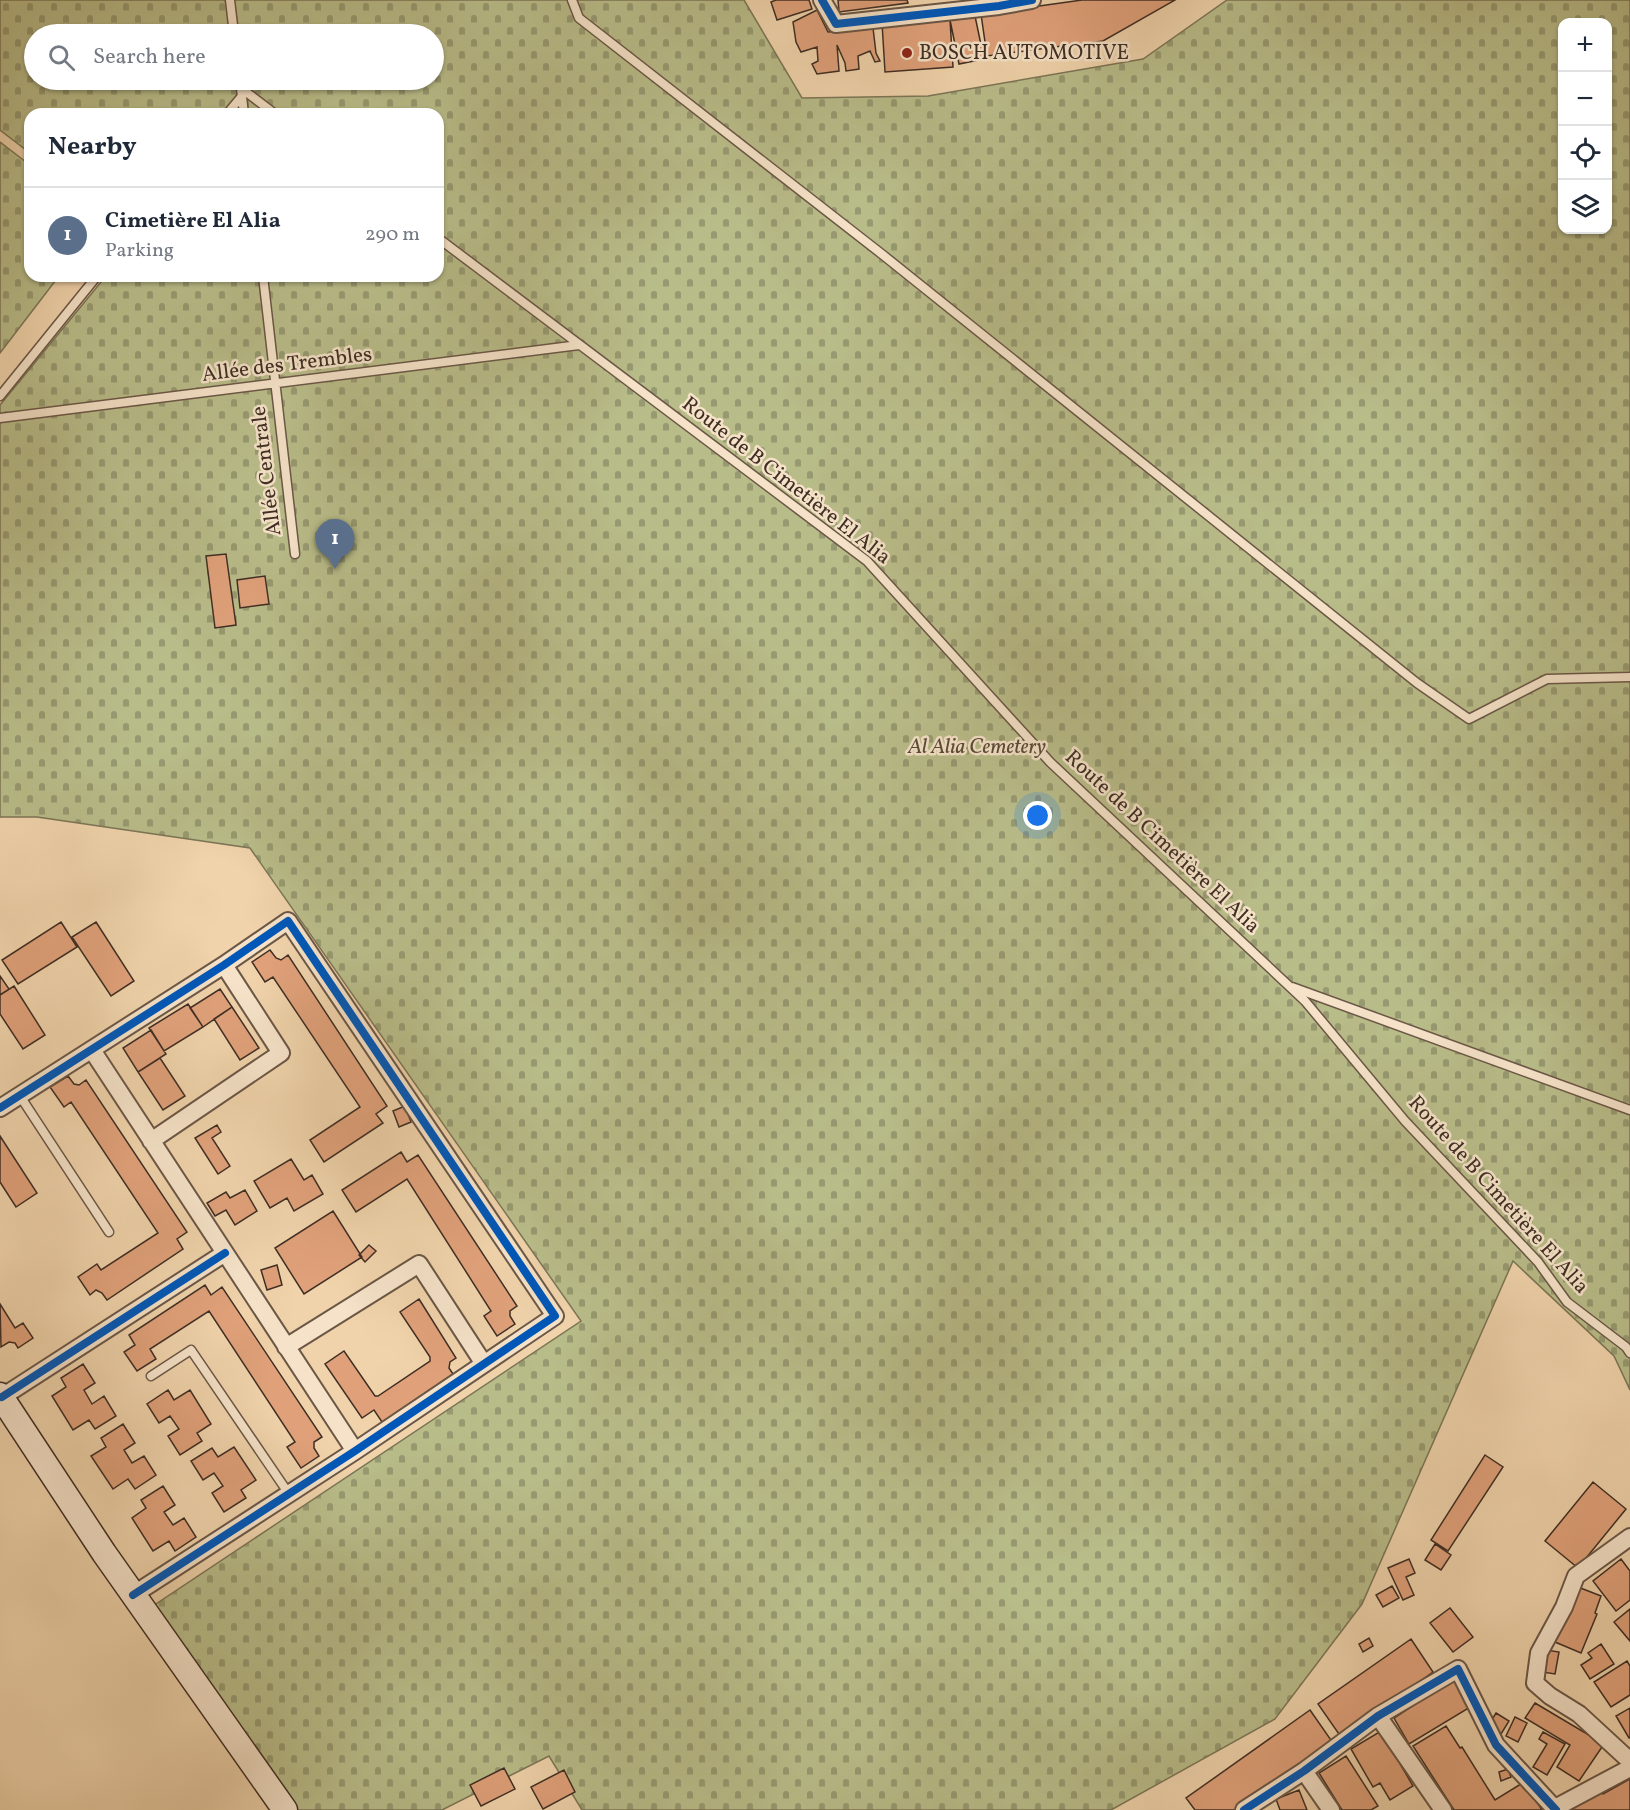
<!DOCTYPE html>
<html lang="en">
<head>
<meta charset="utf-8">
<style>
  :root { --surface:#fff; --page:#f2f2f3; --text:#1f2937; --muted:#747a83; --line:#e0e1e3; --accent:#111827 }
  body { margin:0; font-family:Vollkorn,serif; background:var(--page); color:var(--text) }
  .controls { position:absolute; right:18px; top:18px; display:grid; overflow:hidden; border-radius:12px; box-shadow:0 2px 4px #0004 }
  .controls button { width:54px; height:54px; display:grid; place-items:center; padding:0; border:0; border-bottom:2px solid var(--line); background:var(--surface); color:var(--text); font:30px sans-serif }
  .you { position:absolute; left:1038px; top:816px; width:21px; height:21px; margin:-15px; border:4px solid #fff; border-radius:50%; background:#1a73e8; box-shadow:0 0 0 9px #1a73e833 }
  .badge { display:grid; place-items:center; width:39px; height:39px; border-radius:50%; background:var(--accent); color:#fff; font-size:20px; font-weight:700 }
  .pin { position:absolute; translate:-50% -50px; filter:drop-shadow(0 2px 3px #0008) }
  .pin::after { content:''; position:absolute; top:32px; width:21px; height:18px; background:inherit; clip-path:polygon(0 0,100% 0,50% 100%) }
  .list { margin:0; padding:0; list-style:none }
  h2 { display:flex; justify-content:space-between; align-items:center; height:78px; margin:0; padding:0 24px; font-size:26px }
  h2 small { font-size:20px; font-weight:400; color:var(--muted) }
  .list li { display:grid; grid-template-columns:39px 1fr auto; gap:18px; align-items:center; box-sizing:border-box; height:96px; padding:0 24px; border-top:2px solid var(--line) }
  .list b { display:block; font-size:22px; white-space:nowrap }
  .list p { margin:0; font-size:20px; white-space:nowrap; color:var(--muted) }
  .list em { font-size:20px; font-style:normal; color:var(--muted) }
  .icon { flex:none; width:33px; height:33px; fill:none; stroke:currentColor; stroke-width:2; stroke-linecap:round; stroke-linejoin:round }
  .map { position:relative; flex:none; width:1630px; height:1810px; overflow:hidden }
  .search { position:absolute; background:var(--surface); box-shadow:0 2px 4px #0004; left:24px; top:24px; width:420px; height:66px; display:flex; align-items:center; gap:15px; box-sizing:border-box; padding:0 21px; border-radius:33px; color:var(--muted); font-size:22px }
  .panel { position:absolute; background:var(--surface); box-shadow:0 2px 4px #0004; left:24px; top:108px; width:420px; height:174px; border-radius:18px }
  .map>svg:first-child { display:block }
  .cemetery { fill:url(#cemetery-stones); stroke:#7c7556; stroke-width:1.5; fill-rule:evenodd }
  .building { fill:#e0a17a; stroke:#3f2e24; stroke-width:1.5 }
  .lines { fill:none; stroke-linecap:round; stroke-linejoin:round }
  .lane-casing { stroke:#6b5746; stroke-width:11 }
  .street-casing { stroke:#6b5746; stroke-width:20 }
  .secondary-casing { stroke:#3f2e24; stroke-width:27 }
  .lane { stroke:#f5e2c8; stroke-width:8 }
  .street { stroke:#f5e2c8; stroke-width:16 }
  .secondary { stroke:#f5e2c8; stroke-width:24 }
  .cycleway-casing { stroke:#f5e2c8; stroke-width:11 }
  .cycleway { stroke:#0057b8; stroke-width:8 }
  .poi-dot { fill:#8f2418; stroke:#f5e2c8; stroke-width:2 }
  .labels { text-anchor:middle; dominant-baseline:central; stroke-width:5; stroke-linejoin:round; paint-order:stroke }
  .poi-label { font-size:21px; fill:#3f2e24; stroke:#f5e2c8; text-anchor:start }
  .street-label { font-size:21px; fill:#3f2e24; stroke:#f5e2c8 }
  .park-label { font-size:21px; font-style:italic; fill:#574a38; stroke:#f5e2c8 }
</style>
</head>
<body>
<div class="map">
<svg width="1630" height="1810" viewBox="0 0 1630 1810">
  <defs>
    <pattern id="cemetery-stones" width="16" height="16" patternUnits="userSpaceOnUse" patternTransform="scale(1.5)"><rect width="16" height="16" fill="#b8bc89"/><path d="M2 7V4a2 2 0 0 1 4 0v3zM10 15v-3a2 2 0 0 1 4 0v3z" fill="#979970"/></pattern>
  </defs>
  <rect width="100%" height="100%" fill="#f0d3ab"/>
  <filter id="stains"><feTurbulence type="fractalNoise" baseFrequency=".00333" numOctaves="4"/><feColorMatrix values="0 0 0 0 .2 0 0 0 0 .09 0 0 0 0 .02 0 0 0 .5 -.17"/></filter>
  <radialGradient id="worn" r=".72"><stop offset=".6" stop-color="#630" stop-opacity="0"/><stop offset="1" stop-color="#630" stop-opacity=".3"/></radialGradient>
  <path class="cemetery" d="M0,0H744L802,98L928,96L1143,59L1227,0H1630V1390L1614,1356L1513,1261L1362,1604L1275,1719L1111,1810H582L549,1756L442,1810H294L153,1606L581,1321L250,848L37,817H0V405L106,276H438V114H30V153L0,130ZM1562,22H1608V230H1562ZM34,34H434V80H34Z
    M0,142L30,165V276H59L0,353Z"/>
  <path class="building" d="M776,0H809L812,9L777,20L771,2Z
    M838,0H907L908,3L839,12Z
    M1082,0H1175L1103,41L1068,46L1066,43L1062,46L987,56L981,14Z
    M817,10L828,32L873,28L876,53L880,61L875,62L870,51L858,56L859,69L846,71L845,63L837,45L839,71L817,74L812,64L818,61L817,47L801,52L796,42L793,22Z
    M975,16L984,59L959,64L950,20Z
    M950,20L953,67L885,72L882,23Z
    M226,554L236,625L215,628L206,556Z
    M265,576L269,604L240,608L237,580Z
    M61,922L77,947L18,984L2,960Z
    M96,922L134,981L111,996L72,937Z
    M270,950L276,958L281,960L288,955L387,1106L376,1114L383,1123L324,1162L310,1140L360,1107L273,977L265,982L252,962Z
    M0,976L9,989L0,995Z
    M14,986L45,1035L23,1049L0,1014V995Z
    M220,989L232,1007L203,1027L190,1008Z
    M188,1004L203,1027L164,1051L149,1028Z
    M232,1007L259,1048L240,1060L214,1019Z
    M151,1030L166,1054L138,1072L123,1048Z
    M160,1058L185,1096L163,1110L138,1072Z
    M68,1076L74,1084L79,1085L86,1080L187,1232L177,1239L183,1249L107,1300L102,1293L96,1290L90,1295L78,1277L97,1264L101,1270L158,1233L71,1102L64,1107L50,1087Z
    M405,1106L411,1122L399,1127L393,1111Z
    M217,1125L221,1132L212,1138L230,1166L218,1174L195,1138Z
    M0,1136L37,1193L16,1207L0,1182Z
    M401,1152L407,1162L418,1155L517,1306L510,1311V1316L515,1324L497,1336L484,1316L491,1311L407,1179L356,1212L342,1190Z
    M291,1159L304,1180L312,1175L323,1194L294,1211L287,1198L270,1208L254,1181Z
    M245,1190L257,1211L235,1225L226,1210L215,1216L207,1203L226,1192L230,1198Z
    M333,1211L362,1257L304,1294L275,1248Z
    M369,1245L376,1251L365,1262L359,1255Z
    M277,1265L282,1285L267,1290L261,1270Z
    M205,1285L211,1295L222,1287L322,1437L314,1442V1448L319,1456L301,1468L287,1447L295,1442L209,1311L150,1349L156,1359L137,1371L124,1352L135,1345L129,1335Z
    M419,1299L456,1358L450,1362L449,1368L453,1374L382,1422L374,1410L362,1418L325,1364L344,1351L375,1396H378L430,1361V1357L400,1312Z
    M0,1304L15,1328L23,1323L33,1338L18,1348L15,1343L9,1342L1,1347Z
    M83,1364L95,1383L84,1390L92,1404L104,1396L116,1416L95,1429L89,1420L73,1430L52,1396L66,1387L61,1378Z
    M168,1390L174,1400L190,1390L211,1424L197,1433L202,1441L180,1455L168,1436L179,1429L170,1416L159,1423L147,1404Z
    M123,1424L135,1443L124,1450L132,1463L144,1456L156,1475L135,1489L128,1479L113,1489L91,1456L106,1447L101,1438Z
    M234,1447L256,1480L241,1490L246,1498L224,1512L212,1493L223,1486L214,1473L203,1480L191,1461L212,1448L218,1457Z
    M1485,1455L1503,1467L1448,1551L1431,1540Z
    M1593,1482L1626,1509L1578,1568L1545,1541Z
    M163,1486L175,1505L164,1512L173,1525L184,1518L196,1537L175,1551L169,1541L153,1551L132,1518L146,1508L141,1500Z
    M1435,1544L1451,1555L1441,1570L1425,1560Z
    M1409,1559L1415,1573L1406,1577L1414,1595L1403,1600L1388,1568Z
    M1621,1559L1630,1571V1600L1616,1611L1593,1581Z
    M1392,1586L1399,1598L1383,1607L1376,1595Z
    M1578,1587L1601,1596L1595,1613L1597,1614L1581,1653L1555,1642Z
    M1450,1608L1473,1637L1453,1652L1430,1623Z
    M1630,1609V1641L1614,1622Z
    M1369,1638L1373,1646L1363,1652L1359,1644Z
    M1411,1639L1433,1672L1341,1737L1318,1704Z
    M1601,1644L1614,1664L1590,1679L1581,1665L1592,1658L1588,1653Z
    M1546,1650L1559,1652L1555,1674L1542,1672Z
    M1627,1661L1630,1666V1695L1611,1707L1594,1682Z
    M1455,1678L1472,1706L1409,1744L1394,1718Z
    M1535,1703L1604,1744L1579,1781L1557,1767L1570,1745L1525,1718Z
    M1630,1708V1738H1629L1616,1716Z
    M1310,1710L1333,1743L1238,1810H1195L1186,1798Z
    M1496,1713L1509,1721L1501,1734L1488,1726Z
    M1515,1717L1527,1723L1518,1742L1506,1736Z
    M1446,1726L1460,1748L1462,1747L1495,1800L1524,1782L1542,1810H1454L1413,1746Z
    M1381,1731L1413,1786L1390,1800L1380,1783L1373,1787L1351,1749Z
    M1543,1732L1565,1744L1547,1775L1533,1767L1547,1744L1539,1739Z
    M1346,1756L1378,1806L1371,1810H1342L1319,1773Z
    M504,1768L515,1789L481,1806L470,1785Z
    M1508,1769L1511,1777L1501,1781L1499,1772Z
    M564,1770L575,1792L543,1809L531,1787Z
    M1630,1779V1810H1572L1570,1807L1600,1789L1603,1794Z
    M1299,1790L1307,1810H1280L1276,1799Z"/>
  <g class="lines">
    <defs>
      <path id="lane" d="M230,0L234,34
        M572,0L579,18L883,255L1417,683L1469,719L1547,679L1630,677
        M240,80L244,114
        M241,88L275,114
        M227,114L242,96
        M438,238L867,561L1050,762L1305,1001L1405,1121L1538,1262L1567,1302L1626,1347L1630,1353
        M263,276L295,554
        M0,396L97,276
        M0,418L579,345
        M1292,987L1630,1110
        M20,1096L109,1232
        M151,1376L191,1350L289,1494"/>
      <path id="street" d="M822,0L836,24L999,6L1032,0
        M92,1050L355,1451
        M0,1108L224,965L288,921L555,1316L355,1451L133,1595
        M151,1141L281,1053L224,965
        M286,1347L419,1264L484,1364
        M2,1397L225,1253
        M1630,1537L1576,1576L1564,1607L1539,1653L1535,1683L1550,1696L1579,1714L1630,1761
        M1378,1716L1443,1810
        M1304,1771L1331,1810
        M1555,1808L1630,1768
        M1244,1810L1304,1771L1378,1716L1458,1669L1496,1745L1556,1810"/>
      <path id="secondary" d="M0,1395L104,1553L285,1810"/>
    </defs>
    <use href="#lane" class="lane-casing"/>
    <use href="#street" class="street-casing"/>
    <use href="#secondary" class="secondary-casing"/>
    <use href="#lane" class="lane"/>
    <use href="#street" class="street"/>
    <use href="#secondary" class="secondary"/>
    <defs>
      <path id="cycleway" d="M822,0L836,24L999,6L1032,0
        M0,1108L224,965L288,921L555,1316L355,1451L133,1595
        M2,1397L225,1253
        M1244,1810L1304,1771L1378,1716L1458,1669L1496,1745L1556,1810"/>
    </defs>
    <use href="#cycleway" class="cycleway-casing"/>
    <use href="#cycleway" class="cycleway"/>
  </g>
  <circle class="poi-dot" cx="907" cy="53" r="6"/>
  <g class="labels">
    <g class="poi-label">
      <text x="919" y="53">BOSCH AUTOMOTIVE</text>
    </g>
    <g class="street-label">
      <text transform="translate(287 365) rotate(-7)">Allée des Trembles</text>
      <text transform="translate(267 471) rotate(-97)">Allée Centrale</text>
      <text transform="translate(786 481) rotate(38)">Route de B Cimetière El Alia</text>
      <text transform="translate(1162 842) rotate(43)">Route de B Cimetière El Alia</text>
      <text transform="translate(1498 1195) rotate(48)">Route de B Cimetière El Alia</text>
    </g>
    <g class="park-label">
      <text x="977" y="747">Al Alia Cemetery</text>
    </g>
  </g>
  <rect width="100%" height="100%" filter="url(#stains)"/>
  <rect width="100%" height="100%" fill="url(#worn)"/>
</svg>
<div class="controls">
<button>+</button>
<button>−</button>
<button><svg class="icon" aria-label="locate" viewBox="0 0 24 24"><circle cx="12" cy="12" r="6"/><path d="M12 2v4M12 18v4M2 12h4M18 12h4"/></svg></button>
<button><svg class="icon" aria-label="layers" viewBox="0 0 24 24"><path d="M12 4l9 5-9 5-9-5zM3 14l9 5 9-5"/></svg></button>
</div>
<div class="you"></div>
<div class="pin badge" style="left:335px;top:569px;background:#5c6f8a">1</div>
<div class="search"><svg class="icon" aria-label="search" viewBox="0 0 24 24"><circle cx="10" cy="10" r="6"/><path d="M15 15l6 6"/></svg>Search here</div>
<section class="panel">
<h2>Nearby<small></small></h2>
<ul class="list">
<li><span class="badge" style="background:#5c6f8a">1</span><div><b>Cimetière El Alia</b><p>Parking</p></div><em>290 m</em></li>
</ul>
</section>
</div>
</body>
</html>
